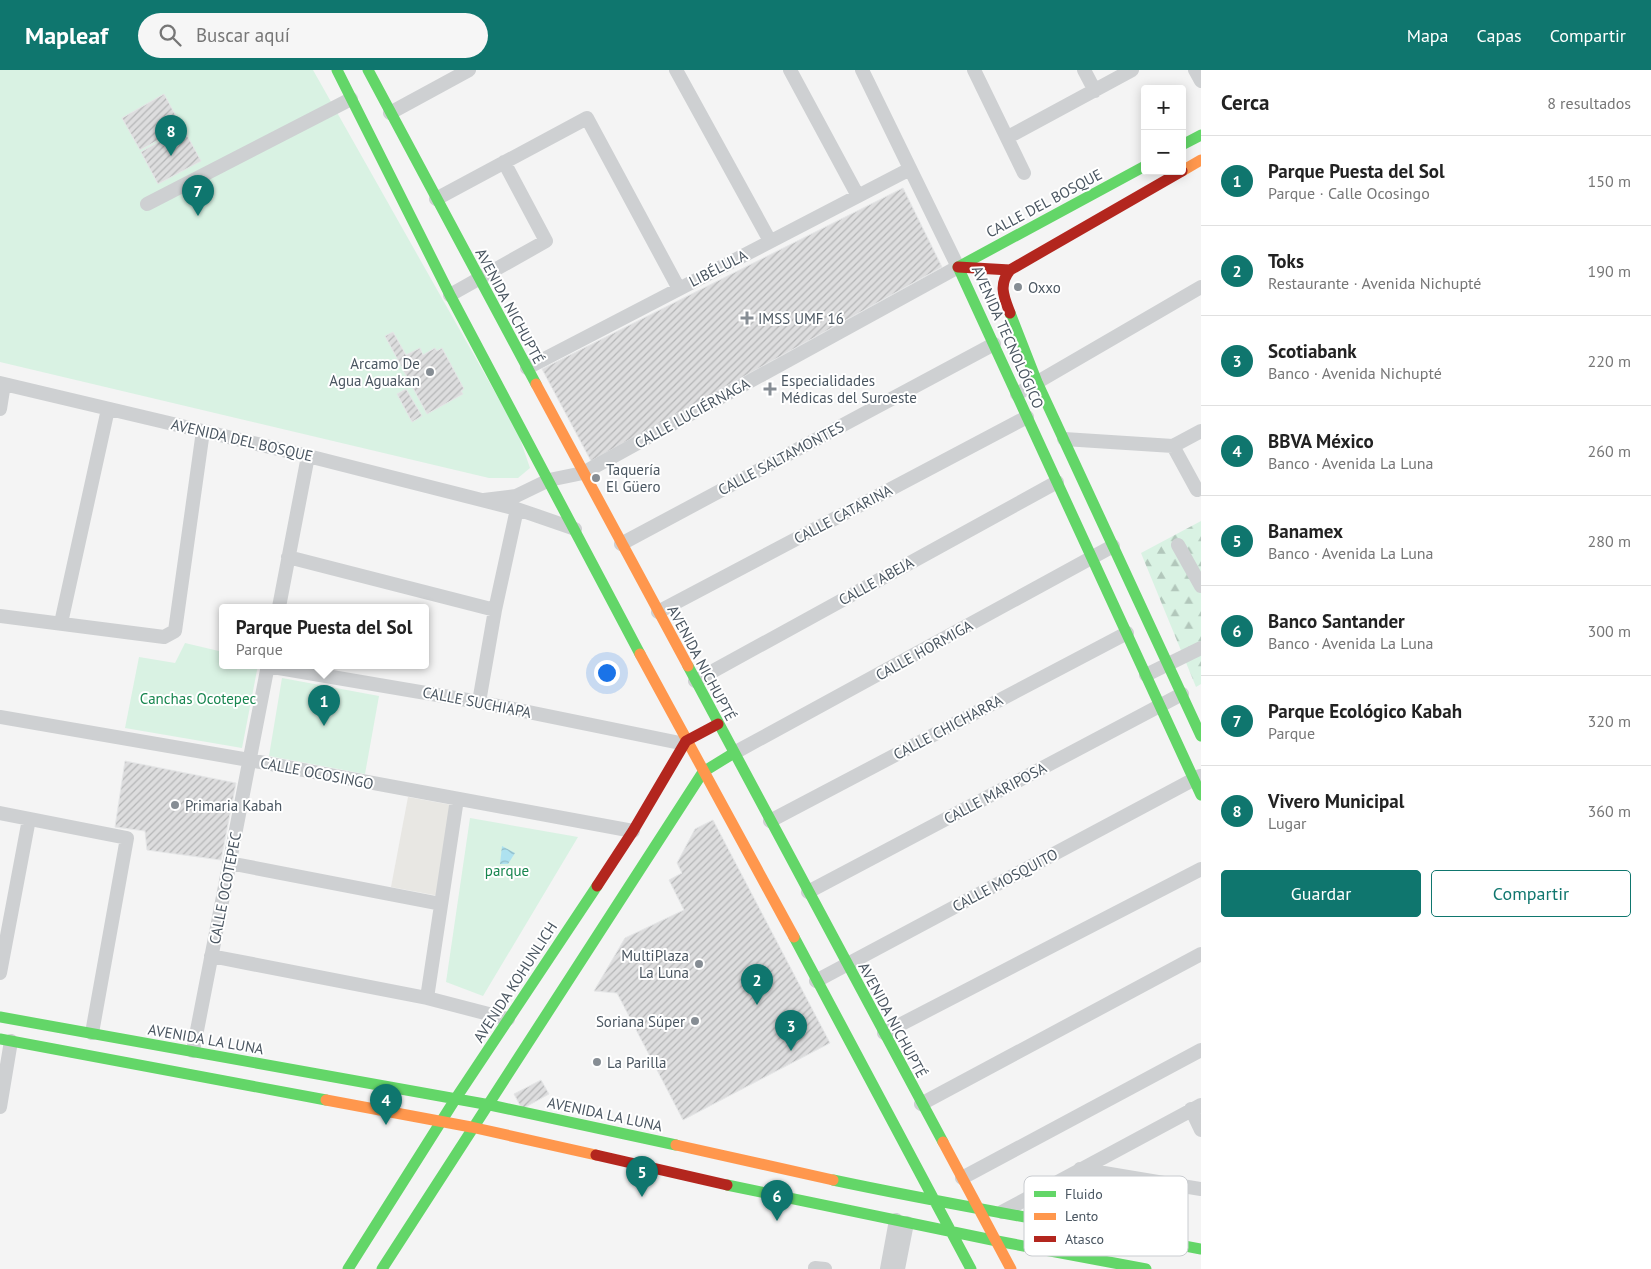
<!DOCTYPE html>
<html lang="es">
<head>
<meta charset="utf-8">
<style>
  :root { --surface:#fff; --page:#f6f6f6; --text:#222; --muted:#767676; --line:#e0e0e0; --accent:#0f766e }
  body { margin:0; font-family:"PT Sans",sans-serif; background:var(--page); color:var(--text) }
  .controls { position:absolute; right:15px; top:15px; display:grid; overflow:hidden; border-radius:5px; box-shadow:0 2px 12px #0003 }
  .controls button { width:45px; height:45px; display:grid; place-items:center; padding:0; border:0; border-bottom:1px solid var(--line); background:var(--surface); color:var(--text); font:25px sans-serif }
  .you { position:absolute; left:606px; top:602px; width:18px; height:18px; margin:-12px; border:4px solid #fff; border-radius:50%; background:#1a73e8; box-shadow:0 0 0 8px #1a73e833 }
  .badge { display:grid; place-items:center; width:32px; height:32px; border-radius:50%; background:var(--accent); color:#fff; font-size:16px; font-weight:700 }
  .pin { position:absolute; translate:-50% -41px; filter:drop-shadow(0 1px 2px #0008) }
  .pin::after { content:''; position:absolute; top:26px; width:18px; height:15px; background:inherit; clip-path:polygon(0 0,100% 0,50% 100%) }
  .popup { position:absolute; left:219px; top:534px; width:210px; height:65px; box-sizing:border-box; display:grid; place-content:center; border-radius:5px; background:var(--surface); filter:drop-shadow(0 1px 4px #0005); font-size:16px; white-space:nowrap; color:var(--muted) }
  .popup b { font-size:19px; color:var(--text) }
  .popup::after { content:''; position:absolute; left:50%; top:100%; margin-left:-10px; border:10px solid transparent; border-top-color:var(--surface) }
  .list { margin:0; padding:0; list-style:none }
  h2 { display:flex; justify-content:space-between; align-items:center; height:65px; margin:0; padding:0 20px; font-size:21px }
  h2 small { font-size:16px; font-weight:400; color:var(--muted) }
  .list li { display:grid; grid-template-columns:32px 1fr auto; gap:15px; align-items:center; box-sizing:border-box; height:90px; padding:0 20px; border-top:1px solid var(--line) }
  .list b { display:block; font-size:19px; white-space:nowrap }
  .list p { margin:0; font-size:16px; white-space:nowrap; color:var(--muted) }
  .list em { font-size:16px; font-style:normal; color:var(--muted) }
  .actions { display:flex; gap:10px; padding:15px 20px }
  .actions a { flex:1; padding:11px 0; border:1px solid var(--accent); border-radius:5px; text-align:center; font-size:18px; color:var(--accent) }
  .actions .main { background:var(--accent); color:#fff }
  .icon { flex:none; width:28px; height:28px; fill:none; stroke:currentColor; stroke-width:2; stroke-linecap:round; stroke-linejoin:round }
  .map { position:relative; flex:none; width:1201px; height:1199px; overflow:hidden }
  header { display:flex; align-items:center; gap:30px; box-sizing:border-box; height:70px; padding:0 25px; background:var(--accent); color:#fff }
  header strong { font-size:24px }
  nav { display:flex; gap:28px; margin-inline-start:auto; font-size:18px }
  .search { width:350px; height:45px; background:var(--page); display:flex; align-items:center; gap:12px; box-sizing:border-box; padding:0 18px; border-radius:28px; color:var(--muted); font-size:19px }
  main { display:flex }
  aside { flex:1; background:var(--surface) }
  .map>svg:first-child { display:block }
  .commercial { fill:#e8e7e3 }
  .forest { fill:url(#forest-firs) }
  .park { fill:#d9f2e3 }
  .water { fill:url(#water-waves) }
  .building { fill:url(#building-hatch); stroke:#e5e6e7 }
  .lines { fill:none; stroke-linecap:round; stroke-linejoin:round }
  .street { stroke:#ced0d2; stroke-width:14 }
  .fast { stroke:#63d668; stroke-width:11 }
  .slow { stroke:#ff974d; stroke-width:11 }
  .jam { stroke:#b3261e; stroke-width:11 }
  .poi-dot { fill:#868d94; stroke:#fff; stroke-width:2 }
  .labels { text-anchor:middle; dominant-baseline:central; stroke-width:4; stroke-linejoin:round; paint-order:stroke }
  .street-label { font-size:15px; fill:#4a5661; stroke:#fff }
  .poi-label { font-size:15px; fill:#4a5661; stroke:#fff; text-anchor:start }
  .park-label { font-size:15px; fill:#17864f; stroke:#fff }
  .key { fill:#fff; stroke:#c9ccd0; stroke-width:1 }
  .key-label { font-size:14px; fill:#4a5661 }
</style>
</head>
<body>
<header>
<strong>Mapleaf</strong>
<div class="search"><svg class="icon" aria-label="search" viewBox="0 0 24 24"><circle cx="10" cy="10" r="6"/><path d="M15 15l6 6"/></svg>Buscar aquí</div>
<nav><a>Mapa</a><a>Capas</a><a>Compartir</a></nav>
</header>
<main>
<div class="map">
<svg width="1201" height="1199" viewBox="0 0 1201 1199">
  <defs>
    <pattern id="forest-firs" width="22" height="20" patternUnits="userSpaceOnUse" patternTransform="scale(1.25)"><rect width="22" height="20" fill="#d9f2e3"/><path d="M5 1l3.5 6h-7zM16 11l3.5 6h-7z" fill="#b2c7bb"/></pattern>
    <pattern id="water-waves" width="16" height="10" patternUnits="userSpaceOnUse" patternTransform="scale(1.25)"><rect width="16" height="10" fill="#aee2f0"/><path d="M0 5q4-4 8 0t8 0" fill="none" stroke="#90bac6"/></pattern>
    <pattern id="building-hatch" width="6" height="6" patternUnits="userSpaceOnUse" patternTransform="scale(1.25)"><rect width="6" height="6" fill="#ddddde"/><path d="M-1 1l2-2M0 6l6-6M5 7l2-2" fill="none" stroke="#b5b6b7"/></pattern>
  </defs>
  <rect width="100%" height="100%" fill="#f4f4f4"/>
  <path class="commercial" d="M408,727L452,735L439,826L391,817Z"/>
  <path class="forest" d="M1201,451V614L1196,617L1141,483Z"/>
  <path class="park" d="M0,0H313L518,363L530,398L518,408H489L0,292Z
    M185,573L223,582V595H258L242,678L125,658L139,587L175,593Z
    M282,608L379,626L365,704L269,686Z
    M470,748L578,767L483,926L446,912Z"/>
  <path class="water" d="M502,776L515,783L508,794H500Z"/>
  <path class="building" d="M164,24L182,57L140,80L122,48Z
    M183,58L201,91L158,114L141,82Z
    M903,118L942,197L591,391L542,299Z
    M393,262L406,285L420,278L423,285L435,278L437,281L442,278L464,319L461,321L463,324L427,344L385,266Z
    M406,319L422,346L412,352L397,324Z
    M125,691L236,713L221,790L147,780L145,761L115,757Z
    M713,750L830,973L683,1050L617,923L594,921L625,868L684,840L669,810L682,803L677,793L695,759Z
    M541,1010L549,1024L522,1039L514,1024Z"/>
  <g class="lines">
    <path class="street" d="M676,0L770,171
      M790,0L858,126
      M974,0L1024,103
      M1084,0L1095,21
      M1195,0L1201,11
      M390,43L469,0
      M1008,67L1132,0
      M436,129L587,48L679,219
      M147,134L351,29
      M450,225L546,171L504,92
      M527,298L910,99
      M0,313L308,386L517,439L575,459
      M1017,324L1201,217
      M0,339L4,314
      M1064,369L1173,376L1201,361
      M1173,376L1197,420
      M484,430L516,426L549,410L583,403L958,197L862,0
      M621,474L994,274
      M1178,475L1201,516
      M288,487L495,540
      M279,537L308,386
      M658,542L1027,347
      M0,546L164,567L175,561L203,361
      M61,553L108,339
      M267,596L479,632L685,674
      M1146,605L1201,578
      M695,611L1057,412
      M479,632L495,540L517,439
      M0,647L249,690L633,761
      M734,683L1113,476
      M0,743L127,768L92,963
      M770,751L1127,563
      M229,793L441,834
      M808,822L1182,624
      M211,886L427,928L508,949
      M0,903L29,749
      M816,911L1200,706
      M427,928L457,729
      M884,963L1201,799
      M193,981L268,595
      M921,1034L1201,884
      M0,1037L11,971
      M1191,1039L1201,1060
      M1080,1099L1201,1119
      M962,1108L1201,980
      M1002,1142L1201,1035
      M815,1198L825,1199
      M887,1199L896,1150
      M898,1199L907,1153"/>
    <path class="fast" d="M337,0L450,225L640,584
      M368,0L536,314
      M1182,75L1201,65
      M958,197L1201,725
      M958,197L1145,96
      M1010,243L1037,312L1201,666
      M688,596L943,1072
      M794,867L971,1199
      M0,947L490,1035L676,1075
      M0,969L326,1030
      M833,1110C955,1136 1078,1156 1201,1179
      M727,1115L997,1171L1146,1199
      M348,1199L456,1028L597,816
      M382,1199L703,702L734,683"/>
    <path class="slow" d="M1182,101L1201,90
      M536,314L688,596
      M640,584L794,867
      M326,1030L471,1057L596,1085
      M943,1072L1011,1199
      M676,1075L833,1110"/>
    <path class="jam" d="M958,197L1010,200
      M1010,243C1004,227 998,215 1010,200L1182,101
      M597,816L633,761L686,671L718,654
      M596,1085L727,1115"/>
  </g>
  <g class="poi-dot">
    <circle cx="1018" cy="217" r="5"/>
    <path d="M744.5 240.5h5v5h5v5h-5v5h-5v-5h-5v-5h5z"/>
    <circle cx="430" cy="302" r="5"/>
    <path d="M767.5 311.5h5v5h5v5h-5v5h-5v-5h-5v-5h5z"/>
    <circle cx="596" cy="408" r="5"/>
    <circle cx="175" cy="735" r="5"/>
    <circle cx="699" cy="894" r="5"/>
    <circle cx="695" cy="951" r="5"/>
    <circle cx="597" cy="992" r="5"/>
  </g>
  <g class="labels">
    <g class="street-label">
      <text transform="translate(1044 133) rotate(-28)">CALLE DEL BOSQUE</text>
      <text transform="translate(718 198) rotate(-27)">LIBÉLULA</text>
      <text transform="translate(510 236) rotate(62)">AVENIDA NICHUPTÉ</text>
      <text transform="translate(1008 267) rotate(66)">AVENIDA TECNOLÓGICO</text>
      <text transform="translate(692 343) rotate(-29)">CALLE LUCIÉRNAGA</text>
      <text transform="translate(242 370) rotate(13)">AVENIDA DEL BOSQUE</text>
      <text transform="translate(781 388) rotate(-28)">CALLE SALTAMONTES</text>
      <text transform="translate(843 444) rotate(-28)">CALLE CATARINA</text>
      <text transform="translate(876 511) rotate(-29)">CALLE ABEJA</text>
      <text transform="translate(924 580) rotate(-29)">CALLE HORMIGA</text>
      <text transform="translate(702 593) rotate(62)">AVENIDA NICHUPTÉ</text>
      <text transform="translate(477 632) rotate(11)">CALLE SUCHIAPA</text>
      <text transform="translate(948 657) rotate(-28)">CALLE CHICHARRA</text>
      <text transform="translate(317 703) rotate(11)">CALLE OCOSINGO</text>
      <text transform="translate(995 723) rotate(-28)">CALLE MARIPOSA</text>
      <text transform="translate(1005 810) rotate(-28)">CALLE MOSQUITO</text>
      <text transform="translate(225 818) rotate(-79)">CALLE OCOTEPEC</text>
      <text transform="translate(515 912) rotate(-57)">AVENIDA KOHUNLICH</text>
      <text transform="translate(893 950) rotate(62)">AVENIDA NICHUPTÉ</text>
      <text transform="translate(206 969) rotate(10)">AVENIDA LA LUNA</text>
      <text transform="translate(605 1044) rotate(12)">AVENIDA LA LUNA</text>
    </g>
    <g class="poi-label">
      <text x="1028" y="217">Oxxo</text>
      <text x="758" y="248">IMSS UMF 16</text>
      <text x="420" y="293" text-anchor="end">Arcamo De<tspan x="420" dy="17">Agua Aguakan</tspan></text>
      <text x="781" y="310">Especialidades<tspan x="781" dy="17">Médicas del Suroeste</tspan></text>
      <text x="606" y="399">Taquería<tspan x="606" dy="17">El Güero</tspan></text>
      <text x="185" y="735">Primaria Kabah</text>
      <text x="689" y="885" text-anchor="end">MultiPlaza<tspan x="689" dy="17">La Luna</tspan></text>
      <text x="685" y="951" text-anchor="end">Soriana Súper</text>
      <text x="607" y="992">La Parilla</text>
    </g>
    <g class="park-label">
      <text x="198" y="628">Canchas Ocotepec</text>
      <text x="507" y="800">parque</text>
    </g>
  </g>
  <rect x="1024" y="1106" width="164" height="80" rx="8" class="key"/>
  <rect x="1034" y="1121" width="22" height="6" fill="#63d668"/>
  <rect x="1034" y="1143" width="22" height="7" fill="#ff974d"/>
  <rect x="1034" y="1166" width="22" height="6" fill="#b3261e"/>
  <g class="key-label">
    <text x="1065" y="1129">Fluido</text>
    <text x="1065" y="1151">Lento</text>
    <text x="1065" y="1174">Atasco</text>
  </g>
</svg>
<div class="controls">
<button>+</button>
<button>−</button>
</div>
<div class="you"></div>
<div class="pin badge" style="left:324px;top:656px">1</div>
<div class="popup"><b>Parque Puesta del Sol</b>Parque</div>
<div class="pin badge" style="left:757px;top:935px">2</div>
<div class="pin badge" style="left:791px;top:981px">3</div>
<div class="pin badge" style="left:386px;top:1055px">4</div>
<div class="pin badge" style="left:642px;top:1127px">5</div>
<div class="pin badge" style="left:777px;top:1151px">6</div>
<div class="pin badge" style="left:198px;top:146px">7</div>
<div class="pin badge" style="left:171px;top:86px">8</div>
</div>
<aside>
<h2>Cerca<small>8 resultados</small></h2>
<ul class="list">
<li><span class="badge">1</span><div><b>Parque Puesta del Sol</b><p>Parque · Calle Ocosingo</p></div><em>150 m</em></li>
<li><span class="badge">2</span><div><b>Toks</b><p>Restaurante · Avenida Nichupté</p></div><em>190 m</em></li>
<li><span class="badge">3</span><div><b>Scotiabank</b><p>Banco · Avenida Nichupté</p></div><em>220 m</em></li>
<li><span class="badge">4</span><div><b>BBVA México</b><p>Banco · Avenida La Luna</p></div><em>260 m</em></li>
<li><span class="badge">5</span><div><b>Banamex</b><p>Banco · Avenida La Luna</p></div><em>280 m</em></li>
<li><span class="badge">6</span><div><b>Banco Santander</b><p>Banco · Avenida La Luna</p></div><em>300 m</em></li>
<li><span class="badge">7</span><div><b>Parque Ecológico Kabah</b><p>Parque</p></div><em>320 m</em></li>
<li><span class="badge">8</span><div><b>Vivero Municipal</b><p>Lugar</p></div><em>360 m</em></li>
</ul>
<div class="actions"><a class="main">Guardar</a><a>Compartir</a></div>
</aside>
</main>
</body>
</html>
